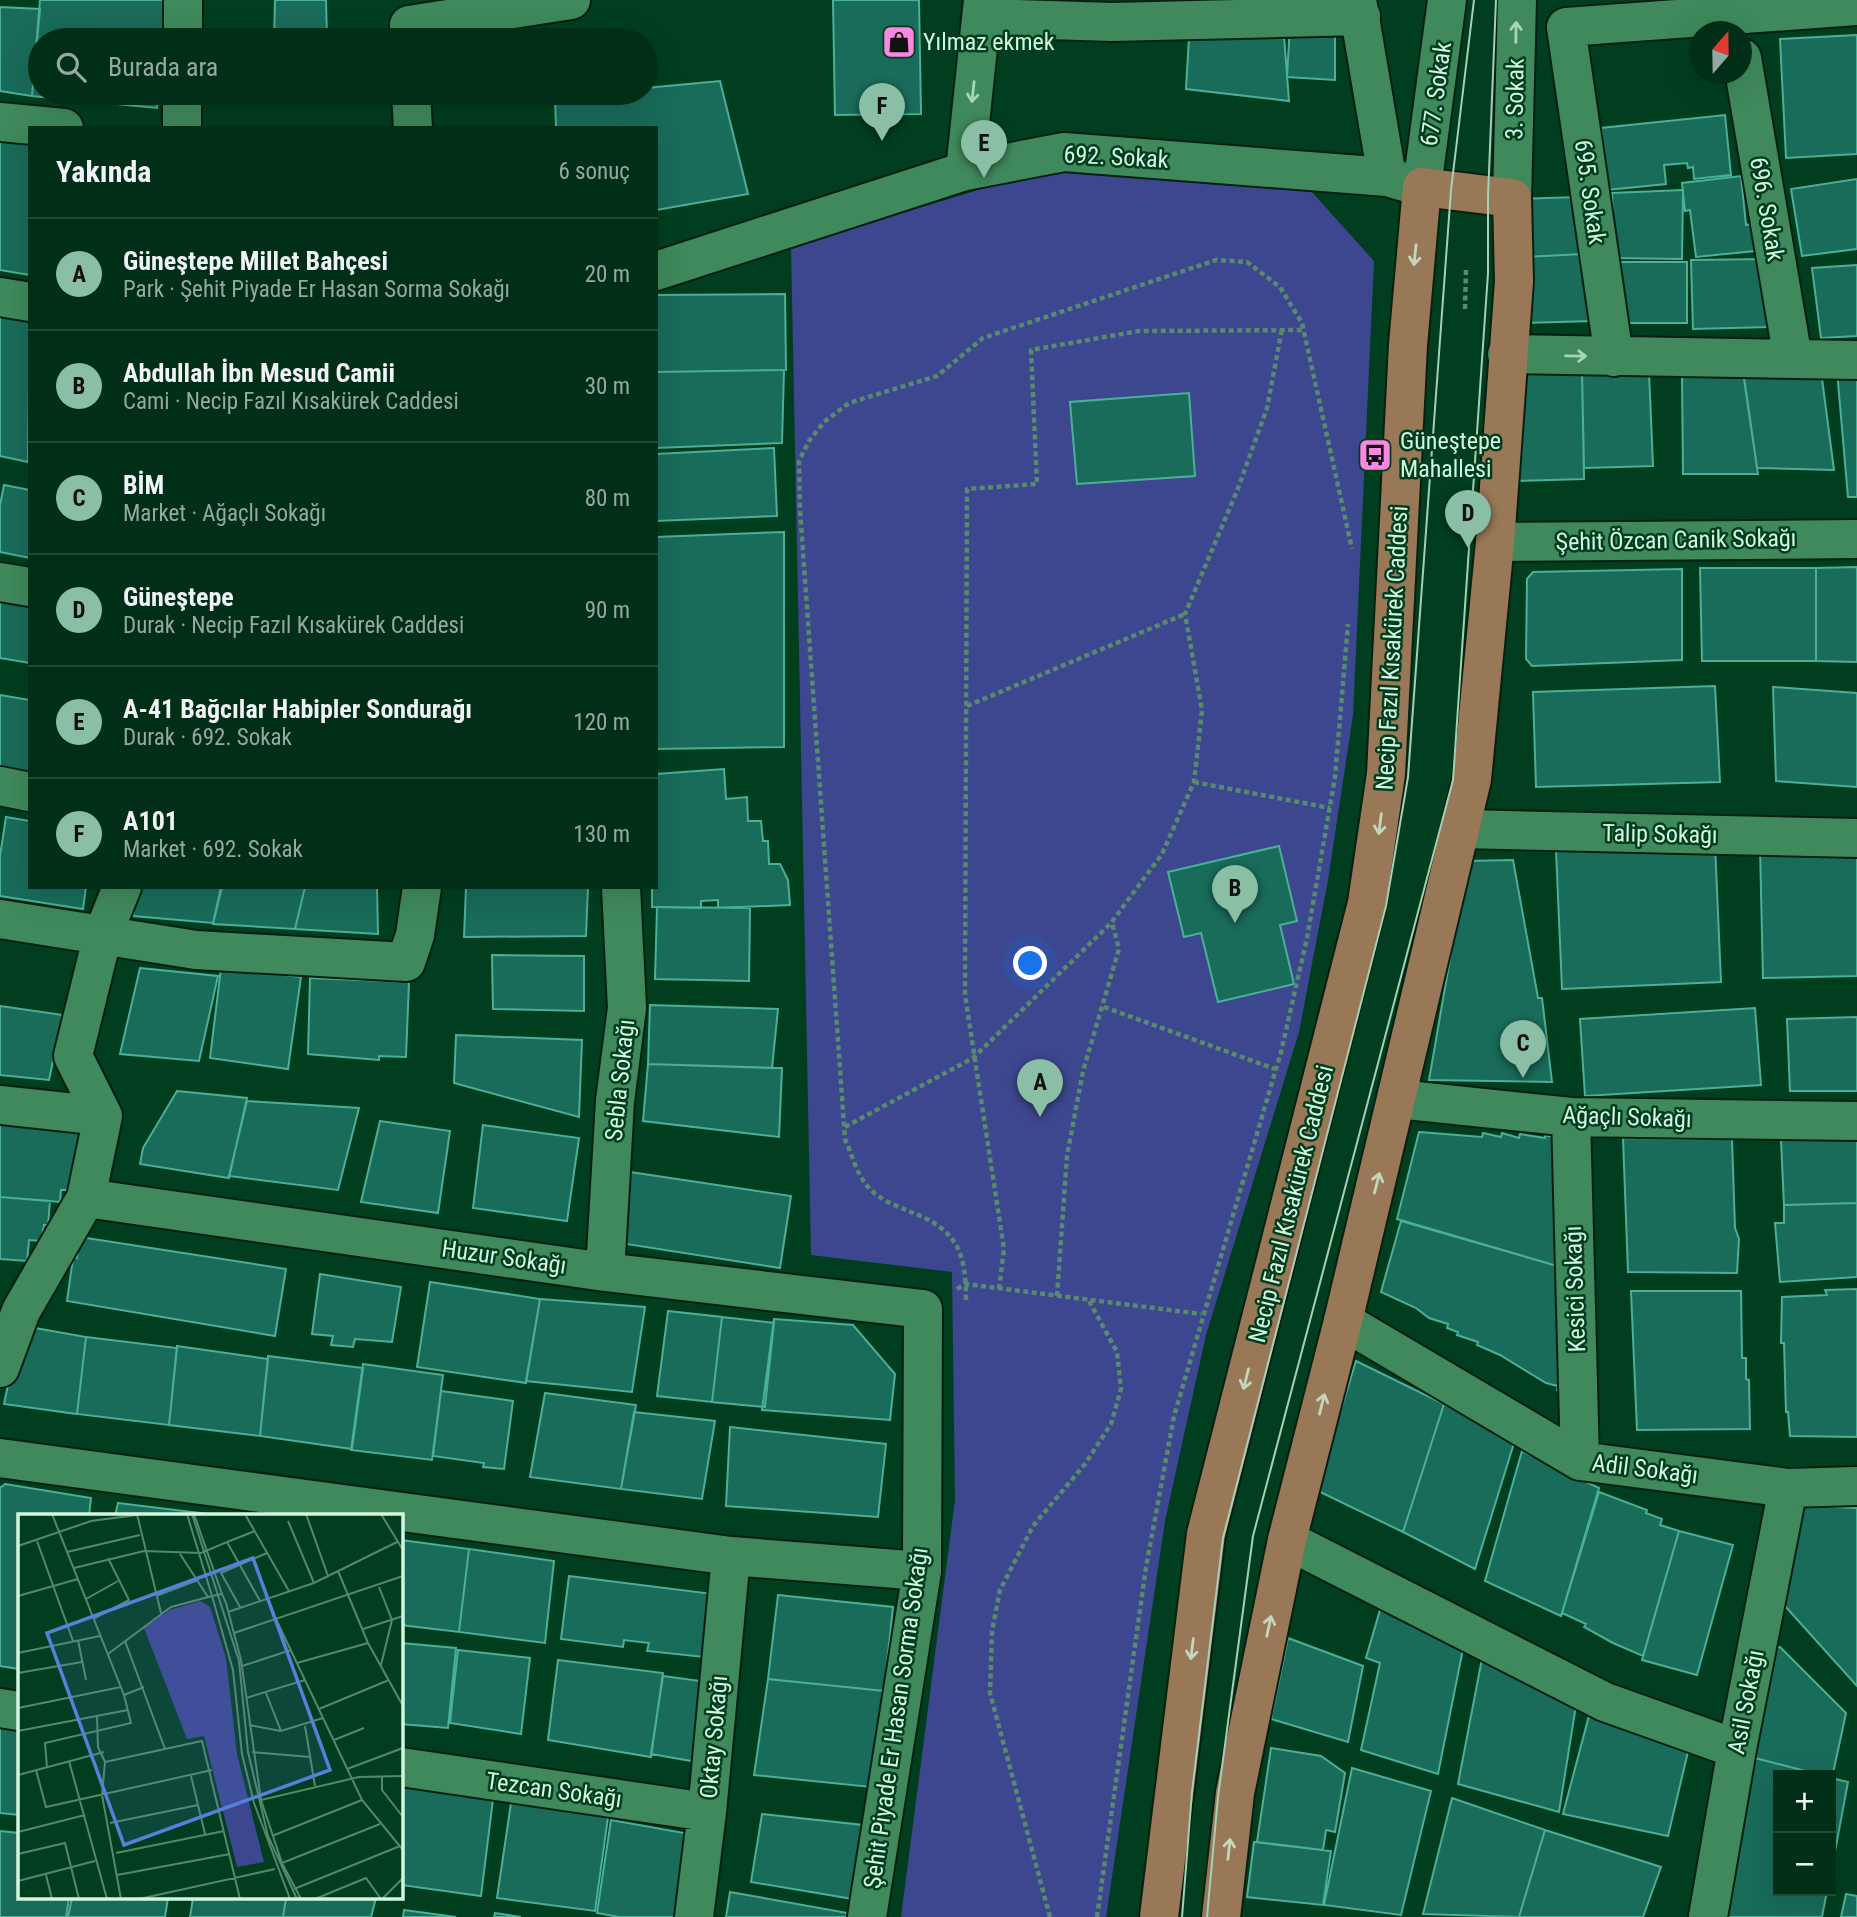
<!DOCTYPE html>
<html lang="tr">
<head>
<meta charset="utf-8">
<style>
  :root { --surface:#002e17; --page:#0e3a24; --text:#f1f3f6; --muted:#95a8a1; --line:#224a36; --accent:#8abfa5 }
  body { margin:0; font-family:"Roboto Condensed",sans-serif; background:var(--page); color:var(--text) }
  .controls { position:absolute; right:21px; bottom:21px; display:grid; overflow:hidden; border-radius:0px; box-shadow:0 7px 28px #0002 }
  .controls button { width:63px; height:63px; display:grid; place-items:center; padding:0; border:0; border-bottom:2px solid var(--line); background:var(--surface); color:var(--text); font:35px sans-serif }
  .compass { position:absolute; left:1689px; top:21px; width:63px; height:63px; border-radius:50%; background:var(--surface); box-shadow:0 7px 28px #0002; rotate:20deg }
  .you { position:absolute; left:1031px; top:964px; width:24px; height:24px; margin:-18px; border:5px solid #fff; border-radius:50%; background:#1a73e8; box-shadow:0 0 0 10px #1a73e833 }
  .badge { display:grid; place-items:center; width:46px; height:46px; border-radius:50%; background:var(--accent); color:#111; font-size:23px; font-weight:700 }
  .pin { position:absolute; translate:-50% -58px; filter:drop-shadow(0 2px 4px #0008) }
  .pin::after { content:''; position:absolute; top:37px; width:24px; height:21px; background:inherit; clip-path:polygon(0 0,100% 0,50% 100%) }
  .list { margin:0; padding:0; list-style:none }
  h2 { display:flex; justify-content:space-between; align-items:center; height:91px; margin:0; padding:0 28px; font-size:30px }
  h2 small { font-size:23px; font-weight:400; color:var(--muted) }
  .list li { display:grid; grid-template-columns:46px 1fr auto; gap:21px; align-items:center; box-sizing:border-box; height:112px; padding:0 28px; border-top:2px solid var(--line) }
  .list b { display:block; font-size:26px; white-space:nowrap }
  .list p { margin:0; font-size:23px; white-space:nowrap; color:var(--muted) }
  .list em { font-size:23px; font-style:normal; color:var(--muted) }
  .icon { flex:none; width:38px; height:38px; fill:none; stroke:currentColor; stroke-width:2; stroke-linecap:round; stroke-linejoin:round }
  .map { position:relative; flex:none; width:1857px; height:1917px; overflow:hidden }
  .search { position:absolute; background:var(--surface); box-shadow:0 7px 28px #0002; left:28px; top:28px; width:630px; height:77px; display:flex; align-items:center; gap:18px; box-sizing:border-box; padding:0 24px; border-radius:38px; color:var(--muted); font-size:26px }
  .panel { position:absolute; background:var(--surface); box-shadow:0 7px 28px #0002; left:28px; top:126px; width:630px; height:763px; border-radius:0px }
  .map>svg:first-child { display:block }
  .green { fill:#3d478f }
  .building { fill:#196b5a; stroke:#4ab097; stroke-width:2 }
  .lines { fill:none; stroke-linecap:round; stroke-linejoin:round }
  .minor-casing { stroke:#082012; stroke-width:42 }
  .major-casing { stroke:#082012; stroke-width:42 }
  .path { stroke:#578a6e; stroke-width:4.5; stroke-dasharray:5 3.5; stroke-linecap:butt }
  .minor { stroke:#3f895c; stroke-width:38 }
  .major { stroke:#987857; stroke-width:38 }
  .tram { stroke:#a6d0b5; stroke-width:2 }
  .oneway { stroke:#a7d6b7 }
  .oneway2 { stroke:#c4d7bc }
  .labels { text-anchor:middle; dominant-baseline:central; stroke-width:5; stroke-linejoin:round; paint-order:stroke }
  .poi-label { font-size:24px; fill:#d3f7de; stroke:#003e1f; text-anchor:start }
  .street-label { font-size:24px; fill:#d3f7de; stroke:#003e1f }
  .inset-road { fill:none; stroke:#54886b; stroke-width:2 }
  .view { fill:#5481da; fill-opacity:0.15; stroke:#5481da; stroke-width:3.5 }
  .inset-edge { fill:none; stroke:#d3f7de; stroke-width:3.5 }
</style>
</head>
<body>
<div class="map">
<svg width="1857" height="1917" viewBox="0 0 1857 1917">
  <rect width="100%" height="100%" fill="#003e1f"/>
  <path class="green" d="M1046,170L1311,191L1374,261L1353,715L1328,880L1299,1032L1206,1335L1165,1521L1106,1917H901L955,1500L952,1272L811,1255L791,246Z"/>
  <path class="building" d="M40,0H168L164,40H40V93H158L157,108L32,96Z
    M275,0H326L327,40H274Z
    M833,0H919L921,114L835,115Z
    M0,7L40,9L32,96L0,91Z
    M1190,20L1283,23L1289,101L1186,89Z
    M1335,22V80L1287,77L1290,24Z
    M1857,35V154L1786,158L1780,39Z
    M720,81L748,194L656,210V128H556L555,96L646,93V88Z
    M1725,115L1731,175L1694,179L1693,167L1688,168L1687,163L1664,165L1666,184L1607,190L1601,128Z
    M0,133L30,137V275L0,270Z
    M1741,176L1746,225L1752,224L1755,251L1696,257L1690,210L1685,211L1682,183Z
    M1857,179V249L1802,256L1791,189Z
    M1683,190L1682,259L1614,258L1612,193Z
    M1578,197L1583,254L1522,257L1519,199Z
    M1583,254L1593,321L1524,323L1522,257Z
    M1768,259L1770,327L1693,329L1691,260Z
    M1616,262H1687V323H1617Z
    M1857,265V336L1821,338L1812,268Z
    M785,294L786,370L656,372V295Z
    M0,308L30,313L28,462L0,456Z
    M784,370L782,443L656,448V372Z
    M1743,370L1821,371L1834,470L1757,468Z
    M1514,371L1582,374L1584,479L1515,481Z
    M1582,371L1649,372L1653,466L1584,468Z
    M1837,371H1857V497H1848Z
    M1743,372L1758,474H1683L1682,374Z
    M1189,393L1195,476L1077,484L1070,402Z
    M774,448L777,516L656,521V454Z
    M4,485L30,490V558L0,552V505Z
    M784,532V747L656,749V537Z
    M1857,567V662L1816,661V568Z
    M1700,568H1816V661H1702Z
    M1682,569V660L1532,666L1526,659L1527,579L1533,572Z
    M0,590L30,595V663L0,658Z
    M1715,686L1720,782L1536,787L1533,692Z
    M1773,687L1857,693V787L1776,781Z
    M0,695L30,700V773L0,769Z
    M724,769L726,799L747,797L748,821H761L763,841H768L769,864H780L788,880L790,905L718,908V900L701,901V908L652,907V887H656V774Z
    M6,817L30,821V887H86L83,909L0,896V856Z
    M1715,844L1721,982L1562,989L1556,850Z
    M1857,845V976L1763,978L1760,847Z
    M1279,846L1297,921L1280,925L1294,984L1218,1002L1201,933L1184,937L1168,872Z
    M1513,860L1538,998H1542L1552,1082L1429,1080L1467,861Z
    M138,887H221L213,923L133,916Z
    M222,887H305L295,929L213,924Z
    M305,887H377L378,934L295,929Z
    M466,887H588L586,936L464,937Z
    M657,907L750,908L749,981L655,979Z
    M492,955L584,956V1011L493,1009Z
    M140,968L218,976L199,1061L120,1054Z
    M221,968L301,977L288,1069L210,1058Z
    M310,978L409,982L406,1057L379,1056V1060L308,1054Z
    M650,1005L778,1009L772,1068L648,1064Z
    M0,1006L63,1015L49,1080L0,1075Z
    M1755,1008L1761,1085L1585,1096L1580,1019Z
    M1857,1017V1091H1790L1787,1019Z
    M456,1035L582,1040L579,1117L454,1083Z
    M648,1064L782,1068L779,1137L643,1121Z
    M177,1091L247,1098L229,1178L140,1164L143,1148Z
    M247,1101L359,1108L338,1190L229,1176Z
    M0,1121L87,1128L80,1174L71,1173L70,1190H61L60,1202L0,1197Z
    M380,1121L450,1131L438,1213L361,1202Z
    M483,1125L579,1138L567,1221L473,1208Z
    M1419,1132L1482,1137L1483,1133L1501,1137L1502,1133L1519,1138L1520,1134L1545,1138V1135L1567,1141L1564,1268L1397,1219Z
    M1623,1138L1732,1139L1735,1228L1739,1239L1737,1273L1628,1272Z
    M1857,1139V1203L1784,1205L1781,1140Z
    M630,1172L791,1196L780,1268L620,1243Z
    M0,1197L50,1201L48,1225H44L41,1241L29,1240L27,1261L0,1259Z
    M1857,1203V1277L1780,1282L1775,1223H1784V1205Z
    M1401,1221L1564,1268L1569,1392L1557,1390L1558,1386L1546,1383L1500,1355L1477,1345L1478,1342L1457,1335L1458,1332L1447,1328L1448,1324L1429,1318L1416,1308L1381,1292Z
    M80,1237L286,1269L275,1336L67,1301L73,1258H77Z
    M320,1274L401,1287L392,1342L355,1339L353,1347L331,1345L333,1336L312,1334Z
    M430,1282L540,1299L526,1383L417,1367Z
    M1857,1289V1437L1790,1436L1788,1412H1786L1784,1343H1781L1782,1297L1827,1295L1825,1290Z
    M1631,1291H1741L1742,1358H1746V1379L1749,1380L1750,1429L1637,1430Z
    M540,1299L645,1307L632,1392L526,1381Z
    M668,1311L722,1317L712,1402L657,1396Z
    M722,1317L774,1323L765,1407L712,1402Z
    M774,1319L853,1325L895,1374L890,1420L762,1410Z
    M24,1326L86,1337L77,1414L4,1404L15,1352Z
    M86,1337L177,1348L169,1425L77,1414Z
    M177,1346L268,1359L260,1436L169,1425Z
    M268,1356L363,1368L352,1449L260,1436Z
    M1356,1361L1444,1404L1403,1532L1316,1490Z
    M363,1364L443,1375L432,1460L351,1450Z
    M441,1391L513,1401L504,1469L483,1467L484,1463L433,1456Z
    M545,1393L636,1405L621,1489L530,1477Z
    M1444,1404L1514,1443L1475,1569L1403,1532Z
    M634,1412L715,1421L702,1499L621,1489Z
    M730,1427L886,1444L878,1517L726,1506Z
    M1522,1451L1599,1488L1561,1616L1485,1581Z
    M5,1484L91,1498L89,1516H19V1669L0,1666V1488Z
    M1599,1492L1647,1510L1646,1513L1662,1519L1660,1525L1679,1531L1643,1656L1613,1643L1584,1627L1586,1624L1562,1613Z
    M118,1503L192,1512L191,1516H115Z
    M1793,1505L1857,1508V1686L1776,1596Z
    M192,1512L226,1516H191Z
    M1679,1531L1733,1545L1697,1675L1642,1660Z
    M401,1540L469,1549L459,1632L401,1625Z
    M469,1549L554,1561L545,1643L459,1632Z
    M569,1576L721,1595L713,1658L647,1651L649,1643L624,1640L623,1647L561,1639Z
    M1385,1593L1465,1639L1438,1774L1361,1750L1380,1663L1366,1658Z
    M778,1595L893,1607L884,1691L768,1679Z
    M1288,1638L1363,1666L1348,1742L1271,1719Z
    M401,1643L456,1648L448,1728L401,1724Z
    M1780,1647L1846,1713L1832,1778L1744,1755L1765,1650Z
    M1484,1648L1577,1699L1559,1812L1458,1784Z
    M458,1650L530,1658L521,1734L450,1723Z
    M558,1660L663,1673L651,1757L548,1740Z
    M663,1676L708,1682L697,1762L651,1754Z
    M768,1679L884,1691L871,1787L754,1775Z
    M1591,1708L1691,1739L1668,1836L1563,1814Z
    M0,1724L19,1727V1815L0,1813Z
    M1271,1748L1321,1756L1345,1773L1335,1832L1326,1830L1323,1850L1257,1842Z
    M1747,1756L1821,1775H1778V1891H1827L1822,1917H1712Z
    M1352,1768L1431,1791L1401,1915L1324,1905Z
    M1831,1778L1848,1782L1831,1873Z
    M401,1786L493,1799L481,1896L401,1885Z
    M1452,1798L1545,1830L1519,1917L1423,1914Z
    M511,1803L608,1817L595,1911L497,1898Z
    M762,1814L863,1825L853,1899L751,1882Z
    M611,1820L695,1835L683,1917H619L597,1913Z
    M1545,1830L1661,1867L1643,1917H1519Z
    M0,1831L19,1833V1898H69L66,1917H0Z
    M1254,1842L1331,1851L1323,1905L1247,1897Z
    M730,1892L853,1914L852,1917H726Z
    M1846,1894L1857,1896V1917H1841Z
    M72,1898H168L165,1917H68Z
    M193,1898H286L283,1917H190Z
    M286,1898H376L371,1917H283Z
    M404,1910L456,1917H403Z
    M495,1913L521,1917H494Z"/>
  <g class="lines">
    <defs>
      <path id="minor" d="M1357,0L1387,177
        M982,18L1112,22L1361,16
        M409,25L571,0
        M183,40V0
        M1742,58L1793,359
        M411,93L413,128
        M0,122L64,128
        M182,128V93
        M965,171L983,0
        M1512,198L1517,0
        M656,271L965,171L1064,152L1387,177L1422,187L1447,0
        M0,297L30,302
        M1507,354L1857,360
        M1614,357L1566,27L1857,6
        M1495,542L1857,539
        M0,582L30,587
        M0,786L30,792
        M1462,829L1857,838
        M0,919L196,950L406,962L415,935L422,887
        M1397,1099L1571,1117L1857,1121
        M0,1105L103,1116
        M1571,1117L1580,1461
        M86,1198L605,1272L923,1309L922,1571L867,1917
        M605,1272L615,1101L627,1008L621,887
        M1343,1321L1580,1461L1788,1488L1857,1486
        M0,1368L21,1311L86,1198L103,1116L73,1056L103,934L122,887
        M0,1458L731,1556L922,1571
        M1287,1540L1605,1702L1737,1749
        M0,1708L19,1711
        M401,1767L707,1812
        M694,1917L707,1812L731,1556
        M1708,1917L1737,1749L1788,1488"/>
      <path id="major" d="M1159,1917L1206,1534L1367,903L1386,774L1408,345L1422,187L1512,198L1514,281L1495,542L1472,779L1343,1321L1287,1540L1235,1793L1221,1917"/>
    </defs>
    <use href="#minor" class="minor-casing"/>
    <use href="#major" class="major-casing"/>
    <path class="path" d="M1465,309L1466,270
      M967,706L1185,614
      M1194,782L1330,808
      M1104,1007L1275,1069
      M845,1127L973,1058L1111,923L1162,854L1194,782L1202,710L1185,614L1237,491L1267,408L1282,329
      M957,1289L966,1284L1201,1314
      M999,1289L1004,1249L965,995L967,489L1037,484L1031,350L1139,331L1304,330
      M1057,1296L1067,1156L1083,1071L1119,949L1112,923
      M966,1300C966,1253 958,1230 911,1212C897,1206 880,1200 869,1188C857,1175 852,1155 845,1139L800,510L799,461L809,441L824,422L849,403L937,376L983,338L1216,260L1247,262L1280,287L1302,323L1352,549
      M1050,1917L990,1693L992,1631L1000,1590L1033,1526L1085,1464L1111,1424L1121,1389L1117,1352L1088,1299
      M1097,1917L1146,1567L1174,1416L1281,1052L1307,938L1335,777L1348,624"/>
    <use href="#minor" class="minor"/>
    <use href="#major" class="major"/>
    <path class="tram" d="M1182,1917L1192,1792L1223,1538L1386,906L1408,777L1451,190L1474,0
      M1207,1917L1218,1797L1253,1536L1453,780L1488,273V196L1496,0"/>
  </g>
  <defs><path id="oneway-shaft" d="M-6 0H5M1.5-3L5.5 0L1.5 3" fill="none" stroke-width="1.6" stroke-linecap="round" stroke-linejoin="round" transform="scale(1.75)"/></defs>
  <g class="oneway">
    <use href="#oneway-shaft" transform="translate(1516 32) rotate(-89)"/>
    <use href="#oneway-shaft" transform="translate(973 92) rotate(96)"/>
    <use href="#oneway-shaft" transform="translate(1576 356) rotate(1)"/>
  </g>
  <g class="oneway2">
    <use href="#oneway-shaft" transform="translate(1415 255) rotate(96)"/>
    <use href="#oneway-shaft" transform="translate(1380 824) rotate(97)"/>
    <use href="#oneway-shaft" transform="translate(1377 1183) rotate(-76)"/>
    <use href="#oneway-shaft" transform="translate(1246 1379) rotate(104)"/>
    <use href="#oneway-shaft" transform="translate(1322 1404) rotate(-76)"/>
    <use href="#oneway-shaft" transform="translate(1269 1626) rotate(-78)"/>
    <use href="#oneway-shaft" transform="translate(1192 1649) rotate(97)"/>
    <use href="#oneway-shaft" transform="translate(1229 1849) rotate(-84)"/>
  </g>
  <defs>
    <symbol id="shop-square" viewBox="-11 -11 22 22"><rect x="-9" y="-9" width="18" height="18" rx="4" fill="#fb87e5" stroke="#003e1f"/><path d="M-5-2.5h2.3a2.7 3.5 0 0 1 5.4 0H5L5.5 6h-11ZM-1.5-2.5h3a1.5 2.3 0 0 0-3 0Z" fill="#111"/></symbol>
    <symbol id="bus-square" viewBox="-11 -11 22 22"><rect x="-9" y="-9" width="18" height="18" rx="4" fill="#fb87e5" stroke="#003e1f"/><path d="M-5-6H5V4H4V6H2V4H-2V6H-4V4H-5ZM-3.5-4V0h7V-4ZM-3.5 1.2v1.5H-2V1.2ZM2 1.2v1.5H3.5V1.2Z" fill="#111"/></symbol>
  </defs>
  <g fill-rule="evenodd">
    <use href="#shop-square" x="880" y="23" width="38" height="38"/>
    <use href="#bus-square" x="1356" y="436" width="38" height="38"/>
  </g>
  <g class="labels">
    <g class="poi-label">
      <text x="923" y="42">Yılmaz ekmek</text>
      <text x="1400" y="441">Güneştepe<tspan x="1400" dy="28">Mahallesi</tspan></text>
    </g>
    <g class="street-label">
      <text transform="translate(1436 94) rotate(-82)">677. Sokak</text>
      <text transform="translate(1515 99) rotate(-89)">3. Sokak</text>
      <text transform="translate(1116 157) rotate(3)">692. Sokak</text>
      <text transform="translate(1590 192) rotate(82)">695. Sokak</text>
      <text transform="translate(1767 209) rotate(80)">696. Sokak</text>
      <text transform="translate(1676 540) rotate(-1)">Şehit Özcan Canik Sokağı</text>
      <text transform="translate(1392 648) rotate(-87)">Necip Fazıl Kısakürek Caddesi</text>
      <text transform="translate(1660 834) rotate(1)">Talip Sokağı</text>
      <text transform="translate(620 1080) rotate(-84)">Sebla Sokağı</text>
      <text transform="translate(1627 1117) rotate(2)">Ağaçlı Sokağı</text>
      <text transform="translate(1291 1204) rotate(-76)">Necip Fazıl Kısakürek Caddesi</text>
      <text transform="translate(504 1257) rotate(8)">Huzur Sokağı</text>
      <text transform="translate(1575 1289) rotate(-92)">Kesici Sokağı</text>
      <text transform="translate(1645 1469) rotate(7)">Adil Sokağı</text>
      <text transform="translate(1746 1702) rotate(-79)">Asil Sokağı</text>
      <text transform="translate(896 1718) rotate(-82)">Şehit Piyade Er Hasan Sorma Sokağı</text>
      <text transform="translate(714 1737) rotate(-85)">Oktay Sokağı</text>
      <text transform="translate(554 1790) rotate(8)">Tezcan Sokağı</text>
    </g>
  </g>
  <g transform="translate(18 1514)">
    <rect width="385" height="385" fill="#003e1f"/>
    <path d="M182,87L192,93L208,144L219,240L246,348L219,353L186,222L169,225L126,114L152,96Z" fill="#3d478f"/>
    <path class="inset-road" d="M119,0L143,99M174,0L221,147L230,238L250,322L279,385M176,0L204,80M288,0L310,62M363,0L385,36M228,2L271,77M270,7L296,69M19,27L55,127M209,28L237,17M0,32L73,7L119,1M49,38L122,21M162,40L190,83M56,54L126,37L183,39L209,28L242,87M320,57L350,129L385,192M361,73L374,106L363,151M0,82L60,65M138,82L180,66M68,85L100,67M222,93L203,59L249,39M210,98L296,69L379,28M257,103L344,286L385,336M75,105L111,86L90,44M345,115L385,102M216,119L385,62M60,126L68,166M107,127L147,235M0,139L82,122M90,140L153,93L194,82L169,0M279,149L350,129M224,152L273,136M0,159L64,148M248,179L263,217M106,181L126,173M228,184L287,166M0,194L103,173M301,195L371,166M79,203L80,233L87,248L84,281L103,385M231,211L263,217L305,204M287,212L297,272M0,217L110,196M316,226L346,214M234,238L292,243M51,247L89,385M87,248L184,227L222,385M29,253L27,229L113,209L106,181L34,0M329,255L385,234M18,256L28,293L194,256M0,261L86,238M173,262L187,320M364,262V276L385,303M243,286L341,263L385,262M92,309L180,291M0,318L67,301M254,322L344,286M98,339L206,317M0,340L47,329L61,385M264,349L362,310M28,361L34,385M99,361L212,340M0,367L77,347M276,375L382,332M121,385L257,355M272,385L236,289L224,240L215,156L194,82L204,80L208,89L223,146L243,286L264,349L283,385M297,385L348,364L363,385M364,385L385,364"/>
    <path class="view" d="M235,44L312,256L106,331L29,119Z"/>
    <rect width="385" height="385" class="inset-edge"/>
  </g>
</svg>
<div class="controls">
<button>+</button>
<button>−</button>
</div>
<svg class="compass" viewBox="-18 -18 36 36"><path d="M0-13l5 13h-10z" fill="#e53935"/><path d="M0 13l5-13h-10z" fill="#95a8a1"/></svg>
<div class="you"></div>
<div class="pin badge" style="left:1040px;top:1117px">A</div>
<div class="pin badge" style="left:1235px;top:923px">B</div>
<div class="pin badge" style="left:1523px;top:1078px">C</div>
<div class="pin badge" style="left:1468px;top:548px">D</div>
<div class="pin badge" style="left:984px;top:178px">E</div>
<div class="pin badge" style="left:882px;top:141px">F</div>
<div class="search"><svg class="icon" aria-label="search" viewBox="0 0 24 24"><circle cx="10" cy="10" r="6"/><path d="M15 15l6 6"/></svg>Burada ara</div>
<section class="panel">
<h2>Yakında<small>6 sonuç</small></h2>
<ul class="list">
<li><span class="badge">A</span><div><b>Güneştepe Millet Bahçesi</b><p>Park · Şehit Piyade Er Hasan Sorma Sokağı</p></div><em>20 m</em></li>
<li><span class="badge">B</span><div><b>Abdullah İbn Mesud Camii</b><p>Cami · Necip Fazıl Kısakürek Caddesi</p></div><em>30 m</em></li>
<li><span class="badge">C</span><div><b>BİM</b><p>Market · Ağaçlı Sokağı</p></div><em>80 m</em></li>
<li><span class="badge">D</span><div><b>Güneştepe</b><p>Durak · Necip Fazıl Kısakürek Caddesi</p></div><em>90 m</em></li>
<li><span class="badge">E</span><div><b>A-41 Bağcılar Habipler Sondurağı</b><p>Durak · 692. Sokak</p></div><em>120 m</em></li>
<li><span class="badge">F</span><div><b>A101</b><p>Market · 692. Sokak</p></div><em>130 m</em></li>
</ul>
</section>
</div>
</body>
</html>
